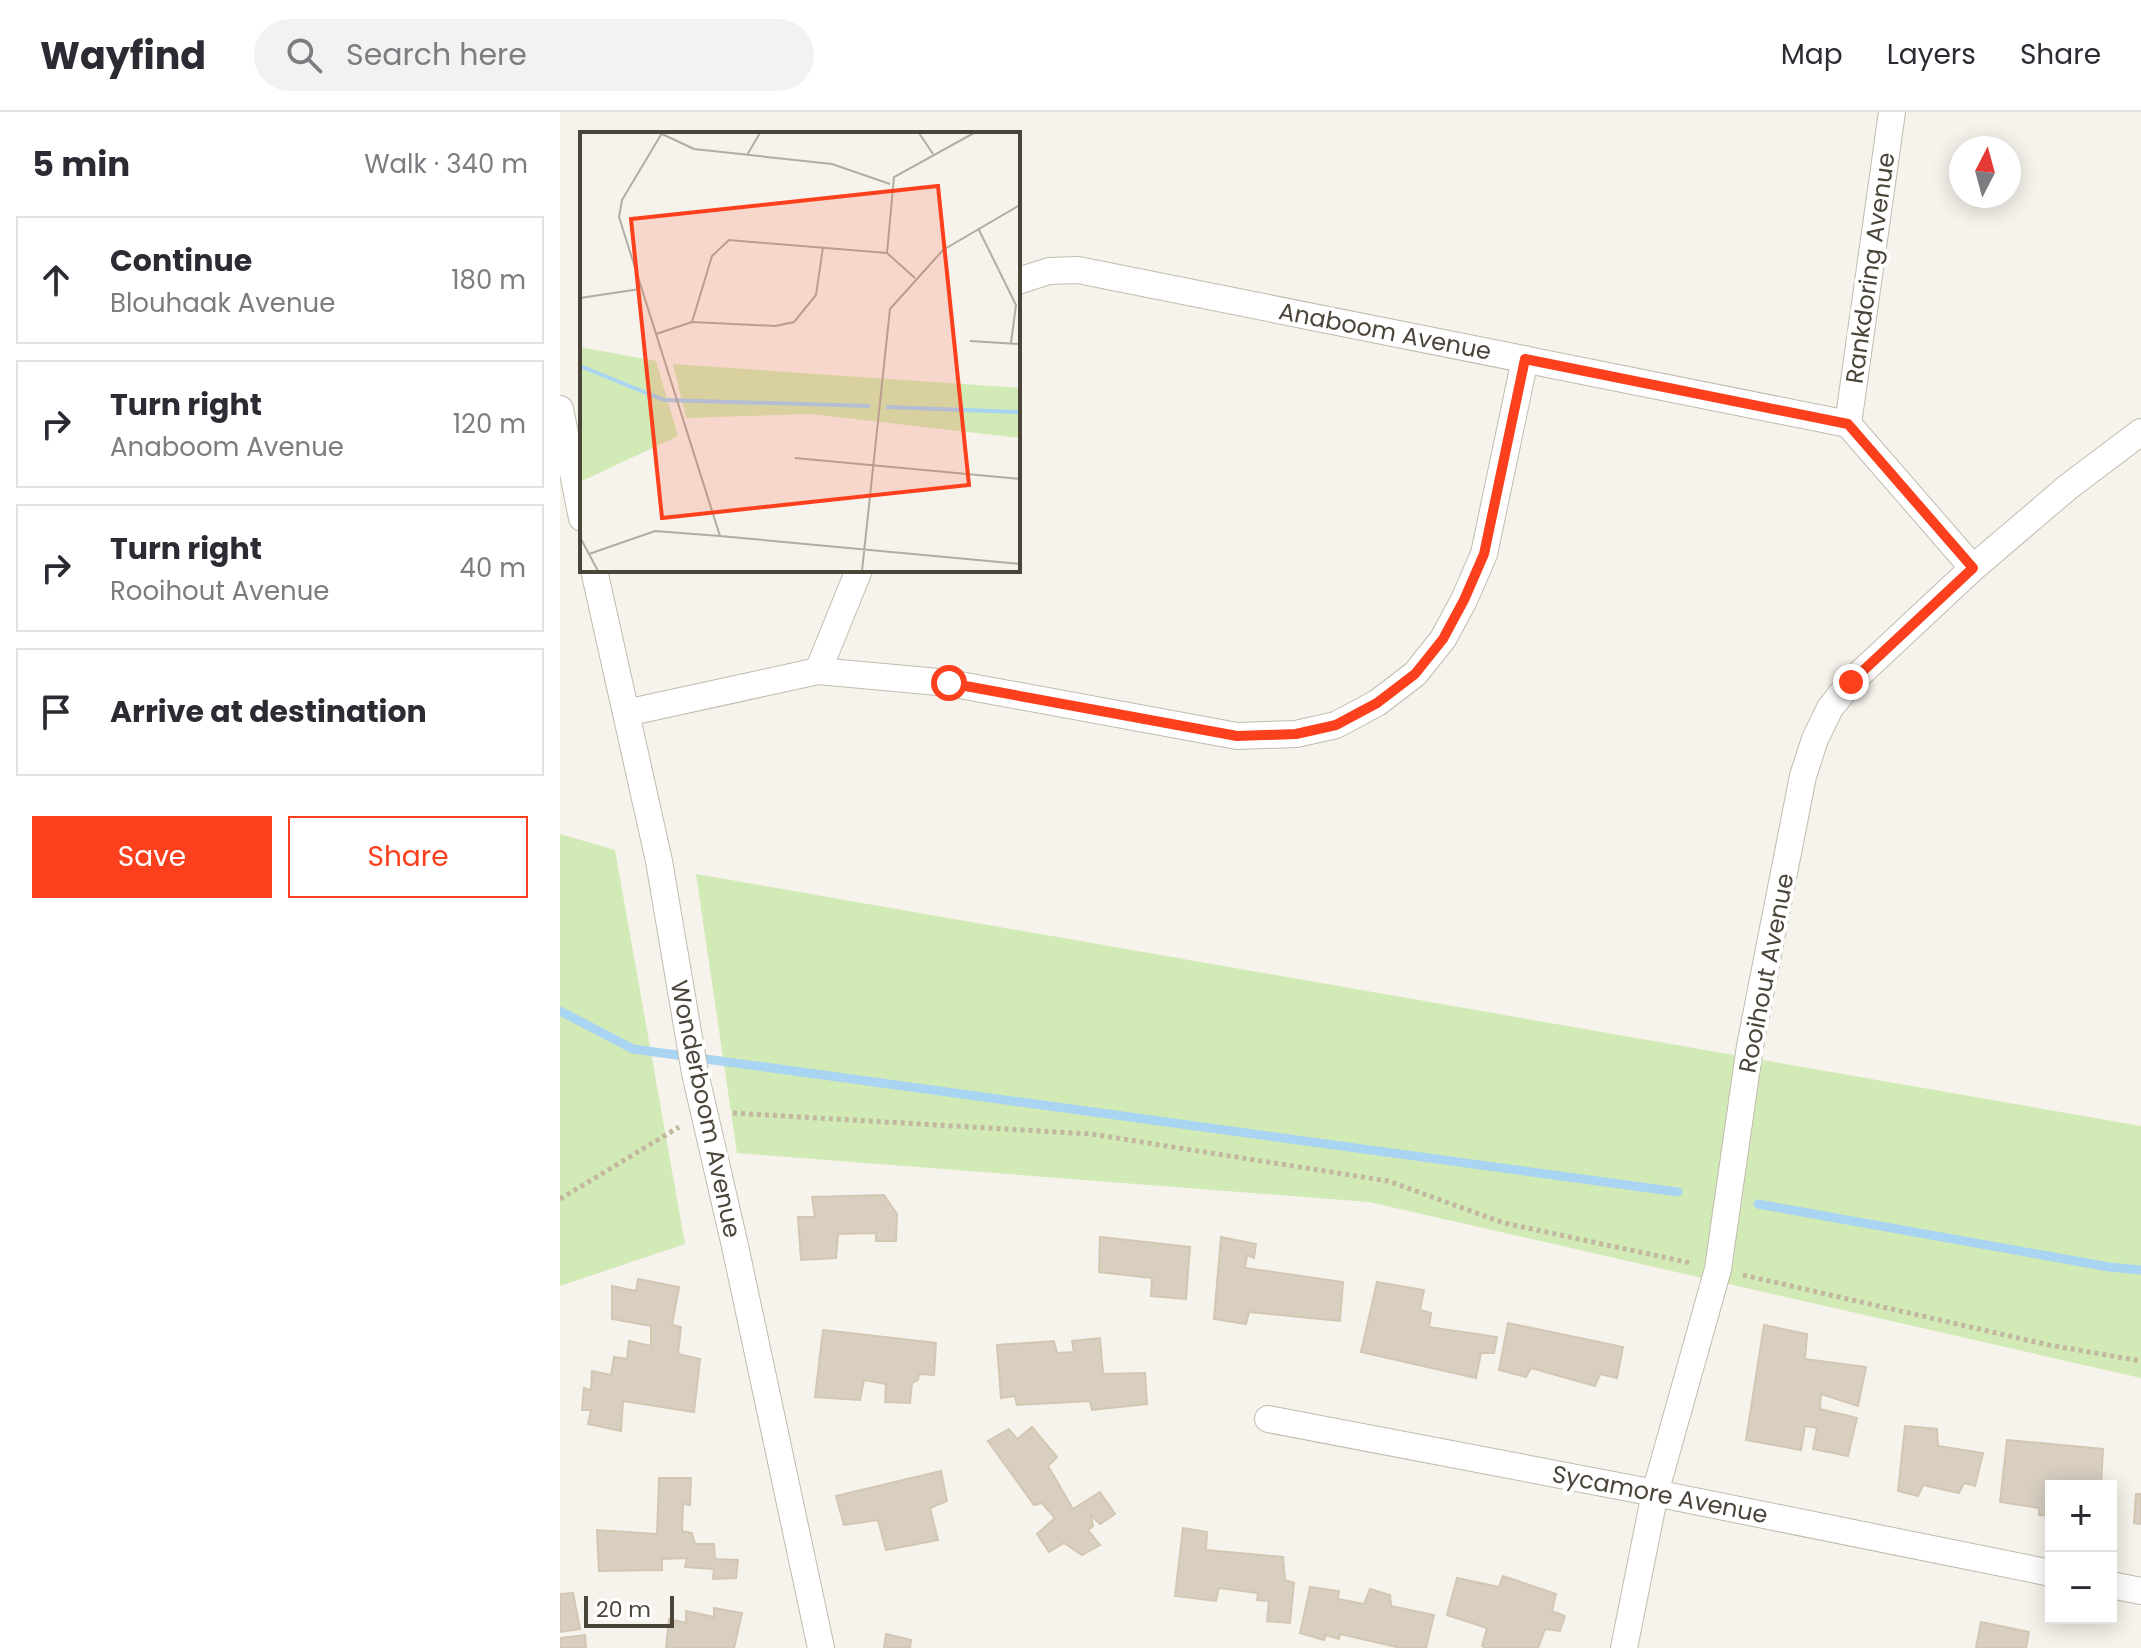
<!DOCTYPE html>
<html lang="en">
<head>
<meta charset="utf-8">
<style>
  :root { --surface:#fff; --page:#f2f2f3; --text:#2b2b33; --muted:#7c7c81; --line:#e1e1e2; --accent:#fc3f1d }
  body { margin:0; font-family:Poppins,sans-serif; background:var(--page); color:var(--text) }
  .controls { position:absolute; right:24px; bottom:24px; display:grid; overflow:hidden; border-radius:0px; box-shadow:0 4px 20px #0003 }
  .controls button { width:72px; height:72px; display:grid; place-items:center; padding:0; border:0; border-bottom:2px solid var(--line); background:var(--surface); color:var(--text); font:40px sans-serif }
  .compass { position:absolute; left:1389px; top:24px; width:72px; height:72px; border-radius:50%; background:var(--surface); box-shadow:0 4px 20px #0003; rotate:6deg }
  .scale { position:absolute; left:24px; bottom:20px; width:90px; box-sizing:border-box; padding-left:8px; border:4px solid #4b4439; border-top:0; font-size:22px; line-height:28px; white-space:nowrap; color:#4b4439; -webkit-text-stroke:6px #fff; paint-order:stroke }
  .stop { position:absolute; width:24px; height:24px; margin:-18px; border:6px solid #fc3f1d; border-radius:50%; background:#fff }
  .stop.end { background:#fc3f1d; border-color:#fff; box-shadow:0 2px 8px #0008 }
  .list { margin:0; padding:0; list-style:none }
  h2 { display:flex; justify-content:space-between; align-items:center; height:104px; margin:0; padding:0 32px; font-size:34px }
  h2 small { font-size:26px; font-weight:400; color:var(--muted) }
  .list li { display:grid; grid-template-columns:52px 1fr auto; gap:24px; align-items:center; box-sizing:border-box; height:128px; margin:0 16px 16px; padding:0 16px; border:2px solid var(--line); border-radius:0px }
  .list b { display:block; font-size:30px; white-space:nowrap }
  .list p { margin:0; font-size:26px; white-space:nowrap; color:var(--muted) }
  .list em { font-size:26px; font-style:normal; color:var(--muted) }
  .actions { display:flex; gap:16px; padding:24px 32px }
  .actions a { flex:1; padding:18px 0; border:2px solid var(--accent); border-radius:0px; text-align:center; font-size:28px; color:var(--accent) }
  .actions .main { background:var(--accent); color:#fff }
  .icon { flex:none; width:44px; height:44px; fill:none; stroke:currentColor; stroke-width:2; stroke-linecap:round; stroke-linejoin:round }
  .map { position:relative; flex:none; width:1581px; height:1536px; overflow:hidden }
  header { display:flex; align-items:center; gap:48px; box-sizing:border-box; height:112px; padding:0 40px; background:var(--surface); border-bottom:2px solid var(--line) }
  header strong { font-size:38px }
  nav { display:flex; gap:44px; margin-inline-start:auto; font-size:28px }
  .search { width:560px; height:72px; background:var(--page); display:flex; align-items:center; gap:20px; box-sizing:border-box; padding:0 28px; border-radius:44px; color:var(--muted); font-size:30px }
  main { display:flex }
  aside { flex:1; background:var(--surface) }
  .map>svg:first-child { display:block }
  .green { fill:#d2eab5 }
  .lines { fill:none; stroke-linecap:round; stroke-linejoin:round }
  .stream { stroke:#a9d4f2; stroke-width:9 }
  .building { fill:#d8cfc1; stroke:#d3c7b4; stroke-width:2 }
  .street-casing { stroke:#c2bbae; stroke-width:28 }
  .path { stroke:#c4b79f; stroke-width:5; stroke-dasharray:4 4; stroke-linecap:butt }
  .street { stroke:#fff; stroke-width:26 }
  .route { stroke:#fc3f1d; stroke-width:10 }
  .labels { text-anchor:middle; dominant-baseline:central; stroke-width:8; stroke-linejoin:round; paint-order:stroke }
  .street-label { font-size:24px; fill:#4b4439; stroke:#fff }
  .inset-river { fill:none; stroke:#a9d4f2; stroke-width:4 }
  .inset-road { fill:none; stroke:#b2ada4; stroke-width:2 }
  .view { fill:#fc3f1d; fill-opacity:0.15; stroke:#fc3f1d; stroke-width:4 }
  .inset-edge { fill:none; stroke:#4b4439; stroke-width:4 }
</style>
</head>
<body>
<header>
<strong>Wayfind</strong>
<div class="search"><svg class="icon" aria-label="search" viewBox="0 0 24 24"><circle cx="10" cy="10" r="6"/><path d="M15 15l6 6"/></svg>Search here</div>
<nav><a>Map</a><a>Layers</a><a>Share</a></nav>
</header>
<main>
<aside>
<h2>5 min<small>Walk · 340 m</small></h2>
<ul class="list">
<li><svg class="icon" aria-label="ahead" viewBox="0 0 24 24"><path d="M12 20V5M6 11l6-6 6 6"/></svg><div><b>Continue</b><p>Blouhaak Avenue</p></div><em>180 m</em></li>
<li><svg class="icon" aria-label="right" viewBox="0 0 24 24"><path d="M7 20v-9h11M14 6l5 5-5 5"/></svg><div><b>Turn right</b><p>Anaboom Avenue</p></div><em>120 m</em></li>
<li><svg class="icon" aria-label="right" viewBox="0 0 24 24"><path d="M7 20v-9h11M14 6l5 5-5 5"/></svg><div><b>Turn right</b><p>Rooihout Avenue</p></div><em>40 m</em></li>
<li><svg class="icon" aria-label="arrive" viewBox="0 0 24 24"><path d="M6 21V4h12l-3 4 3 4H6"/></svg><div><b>Arrive at destination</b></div></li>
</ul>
<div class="actions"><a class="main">Save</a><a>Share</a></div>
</aside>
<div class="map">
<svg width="1581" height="1536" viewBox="0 0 1581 1536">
  <rect width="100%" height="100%" fill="#f6f3ec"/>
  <path class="green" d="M0,722L55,738L125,1132L0,1174Z
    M136,762L1581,1014V1266L809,1090L177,1041Z"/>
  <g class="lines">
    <path class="stream" d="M0,899L73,937L1118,1080
      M1198,1092L1549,1155L1581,1158"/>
  </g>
  <path class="building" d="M324,1083L337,1102L336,1129H316V1121L278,1122L276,1146L241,1148L238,1105H255L252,1085Z
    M540,1125L630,1135L626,1187L591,1184L592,1166L539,1160Z
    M661,1125L696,1132L694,1146L687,1143L685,1156L783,1170L780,1209L689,1200L686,1212L654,1207Z
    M78,1167L119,1175L112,1213L121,1215L118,1242L140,1247L134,1300L63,1289L61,1319L28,1312L31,1298H22L24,1276L31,1278L32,1259L51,1263L54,1245L67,1247L69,1229L91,1234V1214L52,1207V1174L76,1179Z
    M817,1170L864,1178L860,1198L871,1201L869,1215L937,1225L934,1241H921L916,1266L801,1240Z
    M948,1211L1063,1235L1057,1266L1040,1262L1035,1274L971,1256L966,1265L939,1258Z
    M1204,1213L1247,1222L1245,1247L1306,1255L1298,1294L1261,1282L1260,1297L1297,1306L1288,1344L1253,1337L1257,1316L1245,1314L1241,1338L1186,1328Z
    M263,1218L376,1231L374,1263L359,1262L358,1268L352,1271L350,1291L325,1290L326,1272L304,1268L300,1288L255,1285Z
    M540,1226L543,1262L585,1261L587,1292L532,1298L530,1289L457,1293L455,1284L441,1286L437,1233L494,1229L497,1241L514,1240L512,1229Z
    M1345,1314L1377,1317L1378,1334L1423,1341L1415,1374L1404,1371L1399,1381L1363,1373L1358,1384L1338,1379Z
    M472,1315L497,1345L488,1354L513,1397L540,1380L555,1402L540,1412L531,1403L533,1414L528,1418L540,1433L522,1443L504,1431L489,1440L477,1422L495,1406L482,1391L474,1393L428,1329L449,1317L457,1327Z
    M1447,1328L1543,1337L1541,1374H1491V1404L1479,1403V1396L1440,1390Z
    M381,1359L387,1389L370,1396L378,1428L326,1438L318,1408L284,1413L276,1384Z
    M99,1366H131L130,1393L123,1392L122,1419L132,1421L135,1432H154L155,1447L178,1448L176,1466L153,1467L154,1457L125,1455L127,1446L102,1447V1458L39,1459L37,1418L97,1422Z
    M1576,1382H1581V1412L1574,1411Z
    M623,1416L647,1420L646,1438L723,1445L725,1468L734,1471L730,1511L707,1509L709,1489L697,1488L698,1481L659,1476L656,1489L615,1484Z
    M943,1464L996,1482L992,1499L1005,1504L1000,1519L985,1517L978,1536H926L922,1534L927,1516L887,1503L897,1466L939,1475Z
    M750,1475L779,1479L778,1487L804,1492L810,1477L830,1483L831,1494L874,1503L866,1536H841L780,1522L779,1527L766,1523L764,1528L740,1521Z
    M13,1481L20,1517L0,1520V1482Z
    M154,1496L182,1501L174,1536H106L109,1507L126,1511V1499L154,1505Z
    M1421,1510L1469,1520L1466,1536H1416Z
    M326,1522L351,1528L350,1536H324Z
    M25,1523L26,1536H0V1526Z"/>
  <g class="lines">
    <defs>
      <path id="street" d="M458,169L489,159L518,158L1288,312L1413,456
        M0,297L22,406
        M1288,312L1332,0
        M34,458L99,749L135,961L175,1134L261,1536
        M258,559L299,458
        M66,601L258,559L389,571L677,624L736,622L776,613L817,591L855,562L883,527L904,488L924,442L965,247
        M708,1307L1095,1381L1491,1461
        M1551,1473L1581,1479
        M1064,1536L1095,1381L1158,1157L1190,934L1243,664L1255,627L1270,596L1291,570L1413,456L1508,375L1581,320"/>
    </defs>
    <use href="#street" class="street-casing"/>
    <path class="path" d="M173,1001L531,1022L828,1069L944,1111L1131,1151
      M0,1087L119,1015
      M1183,1163L1489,1233L1581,1249"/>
    <use href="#street" class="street"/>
  </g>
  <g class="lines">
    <path class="route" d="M389,571L677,624L736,622L776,613L817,591L855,562L883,527L904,488L924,442L965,247L1288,312L1413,456L1291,570"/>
  </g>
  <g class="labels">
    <g class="street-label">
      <text transform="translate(1310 156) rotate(-82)">Rankdoring Avenue</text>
      <text transform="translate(825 219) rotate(11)">Anaboom Avenue</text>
      <text transform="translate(1206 861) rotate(-79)">Rooihout Avenue</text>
      <text transform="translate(146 997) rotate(78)">Wonderboom Avenue</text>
      <text transform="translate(1100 1382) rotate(11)">Sycamore Avenue</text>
    </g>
  </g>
  <g transform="translate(20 20)">
    <rect width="440" height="440" fill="#f6f3ec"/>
    <path d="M0,215L76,229L98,304L0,350ZM93,232L440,256V306L230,282L106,286Z" fill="#d2eab5"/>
    <path class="inset-river" d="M0,234L84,268L290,274M306,275L440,280"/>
    <path class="inset-road" d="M82,1L42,68L39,85L140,404L440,432M339,1L353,22M82,2L114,17L252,32L310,52M167,23L180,1M398,96L436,173L431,211M307,121L314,45L394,1M0,166L60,157M112,190L132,124L149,108L307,121L335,146M76,202L112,190L195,194L214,190L236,163L243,115M390,209L440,212M215,326L440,347M0,405L18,439M9,422L75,399L140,404M282,439L310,177L363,118L440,73"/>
    <path class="view" d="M358,54L389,353L82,386L51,87Z"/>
    <rect width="440" height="440" class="inset-edge"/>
  </g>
</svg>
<div class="controls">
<button>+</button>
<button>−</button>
</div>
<svg class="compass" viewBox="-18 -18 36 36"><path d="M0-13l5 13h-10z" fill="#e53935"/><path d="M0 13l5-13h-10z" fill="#7c7c81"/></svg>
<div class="scale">20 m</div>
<div class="stop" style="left:389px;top:571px"></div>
<div class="stop end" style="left:1291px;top:570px"></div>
</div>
</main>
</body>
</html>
